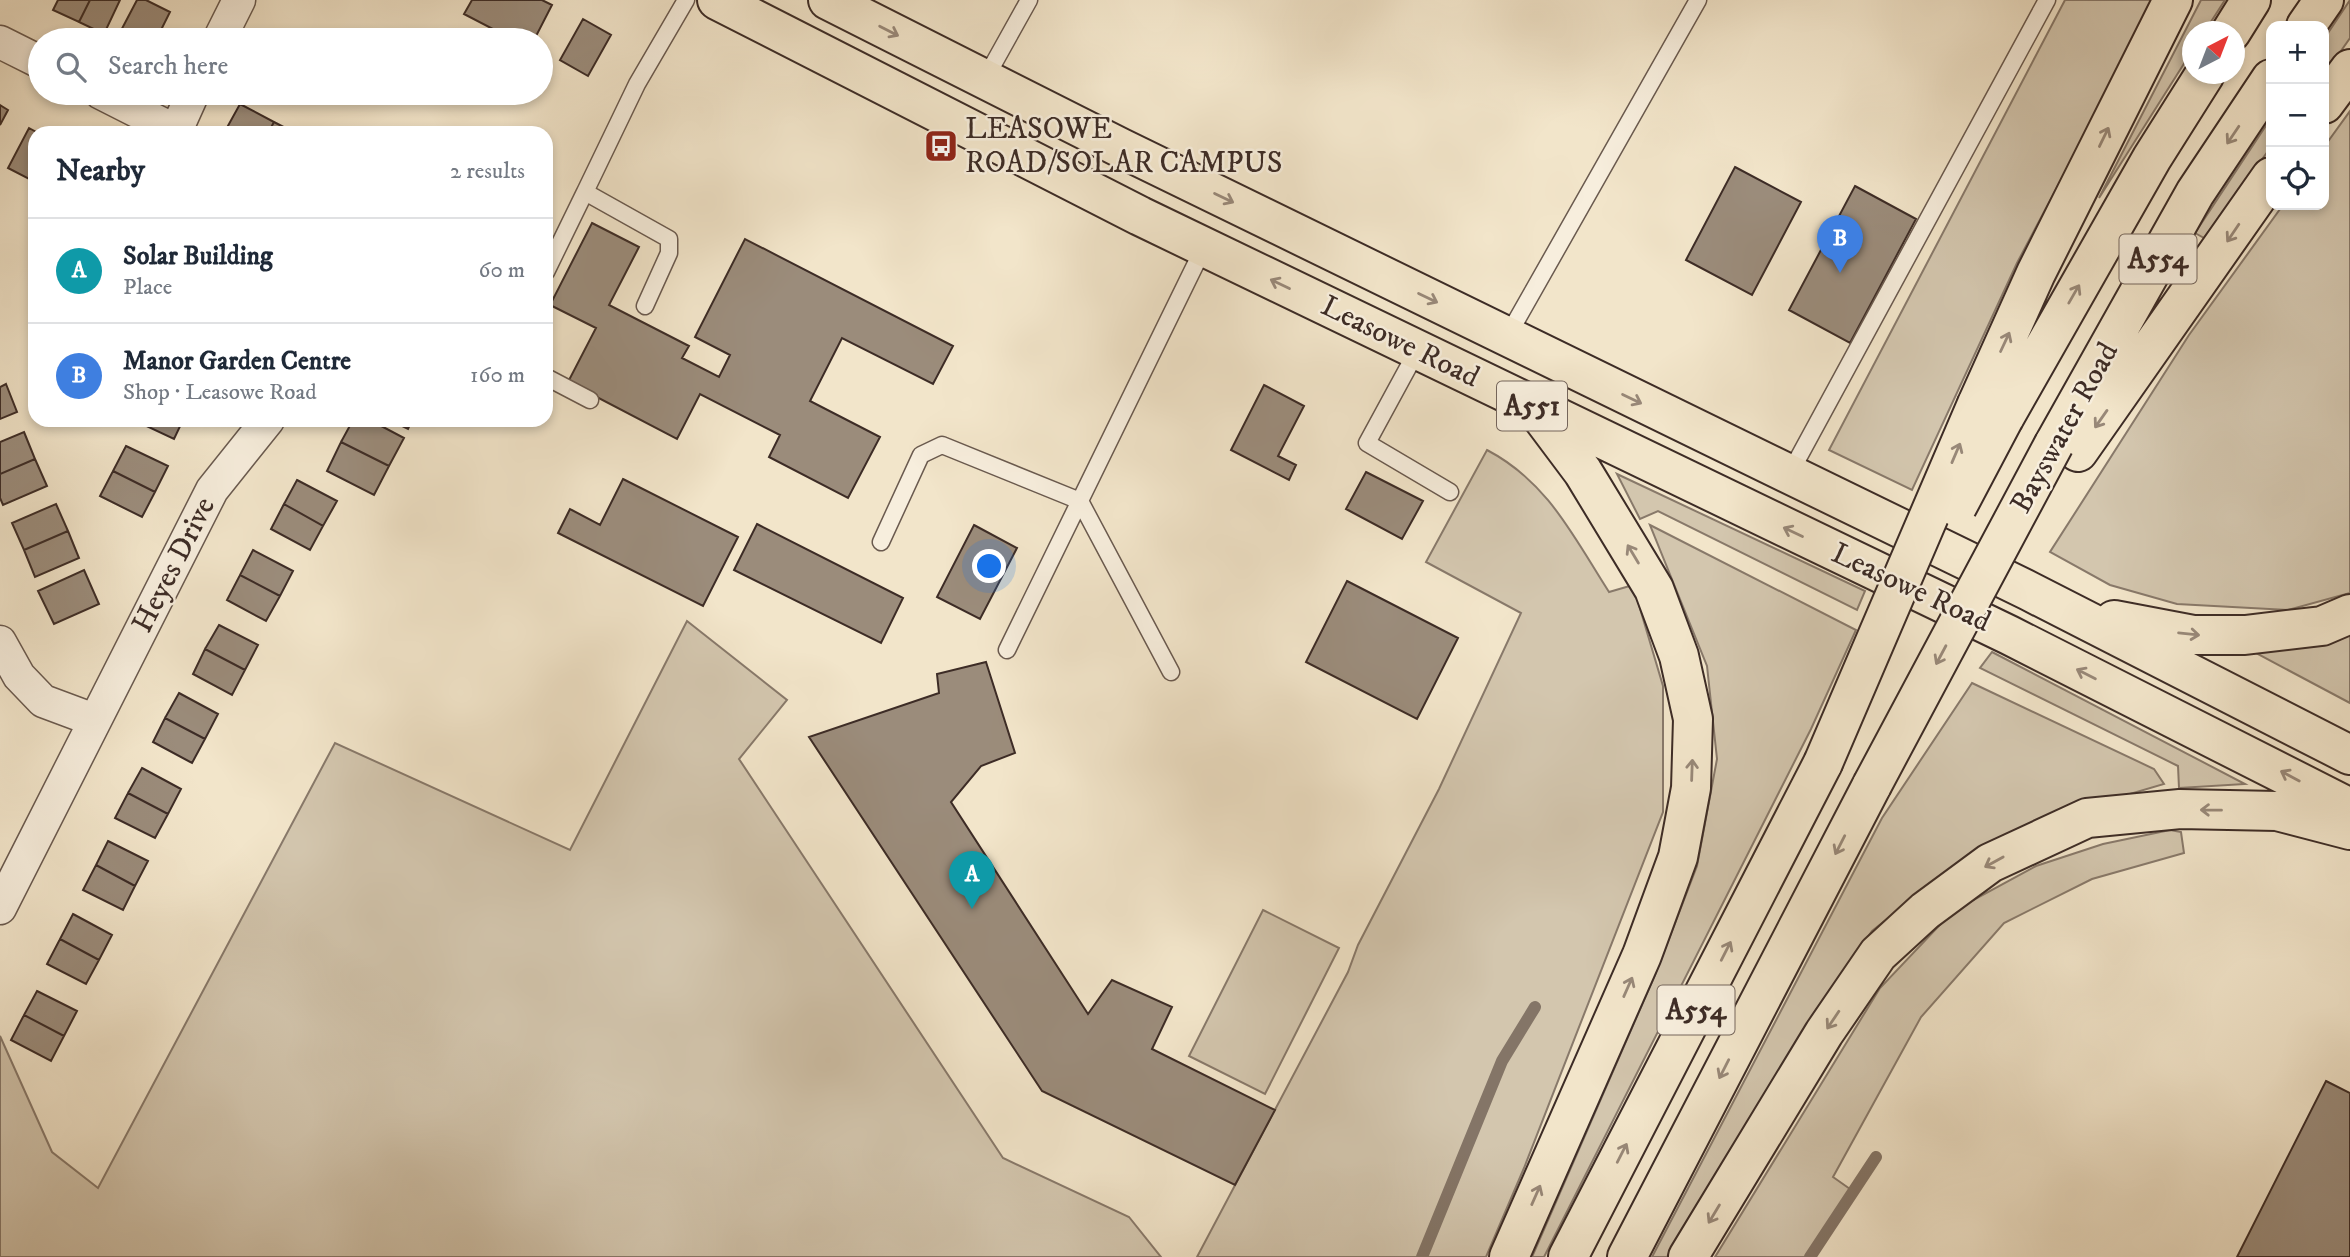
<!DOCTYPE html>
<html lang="en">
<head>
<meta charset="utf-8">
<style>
  :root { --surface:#fff; --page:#f2f2f3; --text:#1f2937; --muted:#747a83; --line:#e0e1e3; --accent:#0b8043 }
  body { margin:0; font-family:"IM FELL DW Pica",serif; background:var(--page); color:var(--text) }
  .controls { position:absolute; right:21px; top:21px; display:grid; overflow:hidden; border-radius:14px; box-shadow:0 4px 10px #0003 }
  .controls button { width:63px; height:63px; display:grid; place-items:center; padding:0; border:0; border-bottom:2px solid var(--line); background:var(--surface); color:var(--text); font:35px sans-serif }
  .compass { position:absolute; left:2182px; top:21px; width:63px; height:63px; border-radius:50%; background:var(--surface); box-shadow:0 4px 10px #0003; rotate:42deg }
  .you { position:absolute; left:990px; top:567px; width:24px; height:24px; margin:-18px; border:5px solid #fff; border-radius:50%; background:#1a73e8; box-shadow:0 0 0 10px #1a73e833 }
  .badge { display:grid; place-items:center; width:46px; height:46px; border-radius:50%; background:var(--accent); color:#fff; font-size:23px; font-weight:700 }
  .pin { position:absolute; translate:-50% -58px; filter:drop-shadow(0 2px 4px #0008) }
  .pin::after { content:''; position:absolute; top:37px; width:24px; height:21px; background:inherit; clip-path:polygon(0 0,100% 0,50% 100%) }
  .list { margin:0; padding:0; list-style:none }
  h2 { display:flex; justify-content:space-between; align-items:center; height:91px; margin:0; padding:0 28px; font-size:30px }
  h2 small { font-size:23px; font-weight:400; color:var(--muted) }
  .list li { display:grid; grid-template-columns:46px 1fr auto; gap:21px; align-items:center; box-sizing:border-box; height:105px; padding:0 28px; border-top:2px solid var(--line) }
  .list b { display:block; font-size:26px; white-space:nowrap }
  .list p { margin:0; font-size:23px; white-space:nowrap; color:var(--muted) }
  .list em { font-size:23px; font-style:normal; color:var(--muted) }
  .icon { flex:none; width:38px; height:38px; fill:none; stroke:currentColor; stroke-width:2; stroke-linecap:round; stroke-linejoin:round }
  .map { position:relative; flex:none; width:2350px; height:1257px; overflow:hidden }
  .search { position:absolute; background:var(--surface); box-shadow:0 4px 10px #0003; left:28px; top:28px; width:525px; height:77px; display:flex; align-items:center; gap:18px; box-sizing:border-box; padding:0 24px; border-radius:38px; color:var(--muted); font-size:26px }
  .panel { position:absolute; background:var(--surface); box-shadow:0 4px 10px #0003; left:28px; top:126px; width:525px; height:301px; border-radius:21px }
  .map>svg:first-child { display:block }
  .green { fill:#d3c6ae; stroke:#88796a; stroke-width:2 }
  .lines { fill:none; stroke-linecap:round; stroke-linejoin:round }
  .stream { stroke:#847567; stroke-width:12 }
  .building { fill:#9b8c7b; stroke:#3d2c26; stroke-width:2 }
  .service-casing { stroke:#6a5a4f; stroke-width:19 }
  .minor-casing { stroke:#6a5a4f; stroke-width:35 }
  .primary-casing { stroke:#3d2c26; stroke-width:42 }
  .service { stroke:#f7eedd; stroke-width:16 }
  .minor { stroke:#f7eedd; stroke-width:32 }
  .primary { stroke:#f2e5ca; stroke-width:38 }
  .primary-bridge-casing { stroke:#3d2c26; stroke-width:42; stroke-linecap:butt }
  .primary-bridge { stroke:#f2e5ca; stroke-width:38 }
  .oneway { stroke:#988878 }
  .labels { text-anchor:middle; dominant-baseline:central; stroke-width:5; stroke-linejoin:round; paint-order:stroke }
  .shield { fill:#f7eedd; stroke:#75665d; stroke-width:2 }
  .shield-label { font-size:28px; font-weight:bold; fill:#3d2c26 }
  .poi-label { font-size:30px; fill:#3d2c26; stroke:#f7eedd; text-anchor:start }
  .street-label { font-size:30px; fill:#3d2c26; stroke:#f7eedd }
</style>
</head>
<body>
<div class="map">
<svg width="2350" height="1257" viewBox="0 0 2350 1257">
  <rect width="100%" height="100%" fill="#f2e5ca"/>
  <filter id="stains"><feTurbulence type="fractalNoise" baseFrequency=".00286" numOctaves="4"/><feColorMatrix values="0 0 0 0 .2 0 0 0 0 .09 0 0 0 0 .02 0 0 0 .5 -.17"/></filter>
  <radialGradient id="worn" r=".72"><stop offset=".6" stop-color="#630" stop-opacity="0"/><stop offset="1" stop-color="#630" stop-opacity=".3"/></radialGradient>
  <path class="green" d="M2065,0H2156L2017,263L1912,490L1829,450Z
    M2201,0H2225L2205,31L2192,32V51L2099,198Z
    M2350,0V38L2324,75V39Z
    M2350,111V593L2288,610L2177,604L2110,585L2050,552L2189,335L2283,205H2324V147Z
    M2271,118V147L2204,238L2195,233Z
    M1487,450C1548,482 1573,536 1609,592L1633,585L1663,686V812L1524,1168L1486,1257H1197L1348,972L1358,945L1439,789L1521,613L1426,562Z
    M1617,474L1865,591L1857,610L1658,511L1640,519Z
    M1650,525L1856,630L1811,729L1544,1257H1532L1655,975L1697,866L1717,759L1707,666Z
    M687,621L787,700L739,759L1003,1158L1129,1217L1161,1257H0V1036L52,1152L98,1188L335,743L570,850Z
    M2350,635V703L2254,652L2327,645Z
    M1992,652L2245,784L2179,788L2178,766L1980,668Z
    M1972,683L2154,769L2164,784L2038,821L1967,856L1872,931L1814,1013L1667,1257H1652L1882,818Z
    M2170,830L2181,832L2184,853L2092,879L2004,923L1921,1017L1833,1177L1850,1189L1810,1257H1715L1880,988L1953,911L2036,866L2103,844Z
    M1263,910L1339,948L1265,1094L1189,1056Z"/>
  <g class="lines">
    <path class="stream" d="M1422,1257L1502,1061L1535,1007
      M1810,1257L1876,1157"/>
  </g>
  <path class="building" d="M58,0H90L79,22L53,10Z
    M90,0H120L104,34L79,22Z
    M137,0H146L170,12L156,40H116Z
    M472,0H542L552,5L534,40H514L464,14Z
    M583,19L611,35L588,76L560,60Z
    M240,104L274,122L268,133H224Z
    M0,105L8,110L0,125Z
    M274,122L295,133H268Z
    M29,128L38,133H35L33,181L8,168Z
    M1735,167L1801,202L1752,295L1686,260Z
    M1855,186L1916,219L1850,343L1789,310Z
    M592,223L639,247L609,305L689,346L682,358L719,377L730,355L695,337L745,239L953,346L933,384L842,338L810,401L880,437L848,498L769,457L780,435L700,394L677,439L568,382L596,328L550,305Z
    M6,384L17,412L0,419V387Z
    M1264,385L1304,406L1278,456L1296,465L1289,480L1231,450Z
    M141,420H183L174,439L140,423Z
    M353,420H370L404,438L389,466L341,442Z
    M390,420H412L408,429Z
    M24,432L35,459L0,474V442Z
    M341,442L389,466L374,495L327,471Z
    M126,446L168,466L155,492L113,471Z
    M35,459L47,486L3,505L0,498V474Z
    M113,471L155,492L142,517L100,496Z
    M1366,472L1423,501L1402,539L1346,509Z
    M623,479L738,537L703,606L558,533L570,509L600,525Z
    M297,480L337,501L323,526L284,504Z
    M56,504L68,531L24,550L12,523Z
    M284,504L323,526L310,550L271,529Z
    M757,524L903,598L881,643L734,570Z
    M974,525L1017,548L980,619L937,597Z
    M68,531L79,558L35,577L24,550Z
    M253,550L293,571L280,596L240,575Z
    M84,570L99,604L54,624L38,591Z
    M240,575L280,596L266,621L227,600Z
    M1347,581L1458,638L1417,719L1306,662Z
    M219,625L258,645L245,670L205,649Z
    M205,649L245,670L232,695L193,674Z
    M986,662L1015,753L981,766L951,802L1088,1014L1112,980L1172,1007L1152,1049L1275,1110L1235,1185L1042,1091L809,737L939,693L937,674Z
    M179,693L218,714L205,739L165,718Z
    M165,718L205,739L192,763L153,742Z
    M142,768L181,789L168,814L128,793Z
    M128,793L168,814L155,838L115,818Z
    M108,841L148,861L135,886L96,865Z
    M96,865L135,886L123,910L83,890Z
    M73,914L112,935L99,960L60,939Z
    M60,939L99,960L86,984L47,964Z
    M37,991L77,1011L64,1036L24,1015Z
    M24,1015L64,1036L51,1061L11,1040Z
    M2326,1081L2350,1093V1257H2237Z"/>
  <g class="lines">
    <defs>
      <path id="service" d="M985,79L1029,0
        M546,272L585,192
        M645,306L669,253V239L585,192L637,84L686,0
        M1507,337L1698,0
        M1417,351L1367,443L1450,492
        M546,377L590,400
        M1789,475L2047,0
        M881,542L921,455L942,445L1080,501L1171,672
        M1007,650L1204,247"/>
      <path id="minor" d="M219,40L239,0
        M0,42L40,62
        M101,93L174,130
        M175,133L193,93
        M0,642L19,676L43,701L94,720
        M0,908L212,490L268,420"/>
      <path id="primary" d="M717,0L1140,216L2009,635L2350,808
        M828,0L1121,148L2029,591L2350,755
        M2306,26L2324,0
        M2231,32L2251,0
        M2324,104L2350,69
        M1977,404L2036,273L2173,0
        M2004,418L2152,158L2205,74
        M2054,444L2195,193L2271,79
        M2078,452L2271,177
        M2114,620L2193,635H2245L2322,626L2350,614
        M1509,1257L1642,955L1678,857L1691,788L1693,719L1679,656L1654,589L1583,472L1538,412
        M1568,1257L1823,763
        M1627,1257L1872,785
        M1688,1257L1824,1033L1878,954L1925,911L1990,863L2087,818L2180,809L2277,811L2350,830"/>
    </defs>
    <use href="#service" class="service-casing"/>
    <use href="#minor" class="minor-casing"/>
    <use href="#primary" class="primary-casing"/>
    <use href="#service" class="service"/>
    <use href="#minor" class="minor"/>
    <use href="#primary" class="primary"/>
    <defs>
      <path id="primary-bridge" d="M1957,507L2004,418
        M1823,763L1977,404
        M1872,785L2054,444"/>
    </defs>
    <use href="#primary-bridge" class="primary-bridge-casing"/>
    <use href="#primary-bridge" class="primary-bridge"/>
  </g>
  <defs><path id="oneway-shaft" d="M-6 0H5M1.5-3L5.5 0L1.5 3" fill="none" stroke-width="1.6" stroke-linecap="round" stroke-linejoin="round" transform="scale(1.75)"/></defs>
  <g class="oneway">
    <use href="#oneway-shaft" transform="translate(889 31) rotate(27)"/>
    <use href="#oneway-shaft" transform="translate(2233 135) rotate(124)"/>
    <use href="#oneway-shaft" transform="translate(2104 137) rotate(-64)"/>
    <use href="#oneway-shaft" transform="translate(1224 198) rotate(26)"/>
    <use href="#oneway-shaft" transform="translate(2233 233) rotate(124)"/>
    <use href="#oneway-shaft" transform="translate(1280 284) rotate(-154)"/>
    <use href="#oneway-shaft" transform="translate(2074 294) rotate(-60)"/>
    <use href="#oneway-shaft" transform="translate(1428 298) rotate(26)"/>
    <use href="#oneway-shaft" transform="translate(2005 342) rotate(-65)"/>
    <use href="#oneway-shaft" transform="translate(1632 399) rotate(26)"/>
    <use href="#oneway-shaft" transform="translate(2101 419) rotate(125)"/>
    <use href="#oneway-shaft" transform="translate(1956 453) rotate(-67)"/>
    <use href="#oneway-shaft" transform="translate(1793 532) rotate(-155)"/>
    <use href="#oneway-shaft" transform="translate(1633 554) rotate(-121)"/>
    <use href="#oneway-shaft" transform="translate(2189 634) rotate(6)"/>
    <use href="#oneway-shaft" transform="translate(1941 655) rotate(118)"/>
    <use href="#oneway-shaft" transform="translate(2086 674) rotate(-153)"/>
    <use href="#oneway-shaft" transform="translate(1692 770) rotate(-88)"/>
    <use href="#oneway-shaft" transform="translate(2290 776) rotate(-152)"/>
    <use href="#oneway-shaft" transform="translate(2211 810) rotate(-179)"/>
    <use href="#oneway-shaft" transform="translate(1840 845) rotate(117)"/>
    <use href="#oneway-shaft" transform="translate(1994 862) rotate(151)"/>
    <use href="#oneway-shaft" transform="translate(1726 951) rotate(-63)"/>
    <use href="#oneway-shaft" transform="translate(1628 987) rotate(-66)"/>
    <use href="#oneway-shaft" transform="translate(1833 1020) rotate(124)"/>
    <use href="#oneway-shaft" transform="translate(1724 1069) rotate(117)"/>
    <use href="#oneway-shaft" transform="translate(1622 1153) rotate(-63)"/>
    <use href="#oneway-shaft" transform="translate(1536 1195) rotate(-66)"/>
    <use href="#oneway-shaft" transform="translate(1714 1214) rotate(121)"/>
  </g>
  <defs>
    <symbol id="bus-square" viewBox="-11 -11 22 22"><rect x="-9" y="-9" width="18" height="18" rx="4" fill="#8f2418" stroke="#f7eedd"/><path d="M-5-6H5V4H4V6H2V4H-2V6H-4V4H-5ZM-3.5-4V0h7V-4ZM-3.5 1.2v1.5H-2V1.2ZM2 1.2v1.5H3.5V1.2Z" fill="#fff"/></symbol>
  </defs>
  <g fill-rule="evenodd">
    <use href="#bus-square" x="922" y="127" width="38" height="38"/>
  </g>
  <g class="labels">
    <g class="shield">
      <rect x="2119.5" y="234.5" width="77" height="49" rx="5"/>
      <rect x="1497" y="381.5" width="70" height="49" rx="5"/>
      <rect x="1657.5" y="985.5" width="77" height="49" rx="5"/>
    </g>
    <g class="shield-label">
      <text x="2158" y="259">A554</text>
      <text x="1532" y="406">A551</text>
      <text x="1696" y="1010">A554</text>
    </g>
    <g class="poi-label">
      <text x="965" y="129">LEASOWE<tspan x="965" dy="34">ROAD/SOLAR CAMPUS</tspan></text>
    </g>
    <g class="street-label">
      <text transform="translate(1400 342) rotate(26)">Leasowe Road</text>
      <text transform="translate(2065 428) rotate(-61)">Bayswater Road</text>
      <text transform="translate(174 565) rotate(-63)">Heyes Drive</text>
      <text transform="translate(1911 588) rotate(25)">Leasowe Road</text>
    </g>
  </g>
  <rect width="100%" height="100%" filter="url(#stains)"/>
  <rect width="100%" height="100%" fill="url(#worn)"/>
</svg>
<div class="controls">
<button>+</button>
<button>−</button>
<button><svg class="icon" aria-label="locate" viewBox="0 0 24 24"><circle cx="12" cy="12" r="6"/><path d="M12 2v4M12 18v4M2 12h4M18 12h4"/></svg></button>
</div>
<svg class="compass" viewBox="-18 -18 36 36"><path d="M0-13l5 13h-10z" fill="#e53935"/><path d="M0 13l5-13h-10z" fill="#747a83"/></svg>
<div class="you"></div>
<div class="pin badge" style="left:972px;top:909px;background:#0f9aa8">A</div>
<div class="pin badge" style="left:1840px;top:273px;background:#3f7fe0">B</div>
<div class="search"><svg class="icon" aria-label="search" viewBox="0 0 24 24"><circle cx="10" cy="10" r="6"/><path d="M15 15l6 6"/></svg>Search here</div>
<section class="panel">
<h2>Nearby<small>2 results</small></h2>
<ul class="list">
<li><span class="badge" style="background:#0f9aa8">A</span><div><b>Solar Building</b><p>Place</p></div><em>60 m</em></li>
<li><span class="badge" style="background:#3f7fe0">B</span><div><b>Manor Garden Centre</b><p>Shop · Leasowe Road</p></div><em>160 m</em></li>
</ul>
</section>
</div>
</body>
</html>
